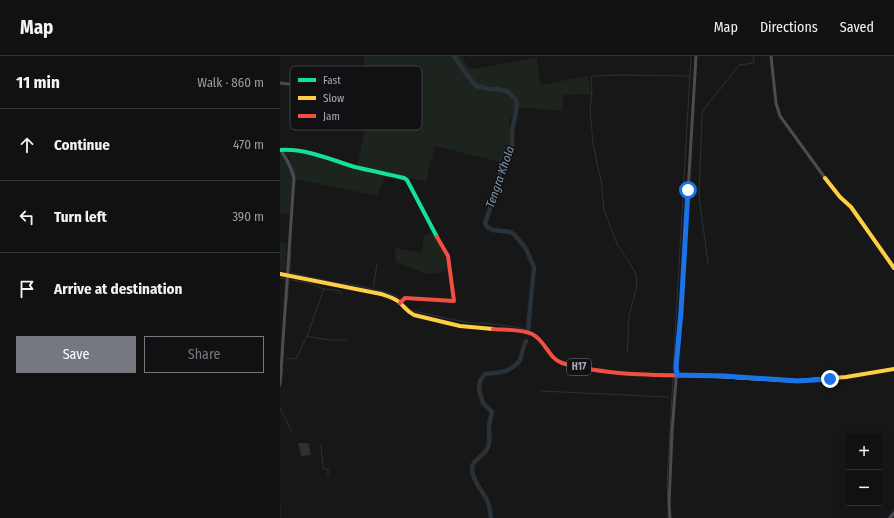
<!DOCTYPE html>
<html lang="en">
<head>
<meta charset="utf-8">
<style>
  :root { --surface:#111; --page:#1e1f1f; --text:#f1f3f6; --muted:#9c9d9f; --line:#303131; --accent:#757880 }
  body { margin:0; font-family:"Fira Sans Condensed",sans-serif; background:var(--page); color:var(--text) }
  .controls { position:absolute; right:12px; bottom:12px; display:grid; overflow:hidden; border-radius:0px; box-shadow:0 4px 16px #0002 }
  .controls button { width:36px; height:36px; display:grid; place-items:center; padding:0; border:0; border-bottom:1px solid var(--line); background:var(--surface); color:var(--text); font:20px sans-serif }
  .stop { position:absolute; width:12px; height:12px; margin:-9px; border:3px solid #1a73e8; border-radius:50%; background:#fff }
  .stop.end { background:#1a73e8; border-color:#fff; box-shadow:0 1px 4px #0008 }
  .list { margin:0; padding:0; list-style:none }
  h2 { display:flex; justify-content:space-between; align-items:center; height:52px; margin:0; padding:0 16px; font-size:17px }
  h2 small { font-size:13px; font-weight:400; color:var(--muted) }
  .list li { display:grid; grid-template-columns:26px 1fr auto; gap:12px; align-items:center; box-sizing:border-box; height:72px; padding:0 16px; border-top:1px solid var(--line) }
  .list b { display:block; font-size:15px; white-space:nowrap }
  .list em { font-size:13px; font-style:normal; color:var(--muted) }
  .actions { display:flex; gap:8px; padding:12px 16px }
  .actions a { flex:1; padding:9px 0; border:1px solid var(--accent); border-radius:0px; text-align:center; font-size:14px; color:var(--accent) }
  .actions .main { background:var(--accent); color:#fff }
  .icon { flex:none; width:22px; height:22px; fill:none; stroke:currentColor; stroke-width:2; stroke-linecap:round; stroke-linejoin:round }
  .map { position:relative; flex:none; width:614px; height:462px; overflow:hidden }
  header { display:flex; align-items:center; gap:24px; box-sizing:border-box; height:56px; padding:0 20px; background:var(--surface); border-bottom:1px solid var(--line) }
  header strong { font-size:19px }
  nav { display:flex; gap:22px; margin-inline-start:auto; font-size:14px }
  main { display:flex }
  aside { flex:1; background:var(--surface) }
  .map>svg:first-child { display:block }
  .green { fill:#1d241e }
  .water { fill:#2a3239 }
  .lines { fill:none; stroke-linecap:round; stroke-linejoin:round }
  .stream { stroke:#2a3239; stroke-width:1 }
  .river { stroke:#2a3239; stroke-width:4.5 }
  .street { stroke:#4b4c50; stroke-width:3 }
  .fast { stroke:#16e098; stroke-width:4 }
  .slow { stroke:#ffcf43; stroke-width:4 }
  .jam { stroke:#f24e42; stroke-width:4 }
  .route { stroke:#1a73e8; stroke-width:5 }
  .labels { text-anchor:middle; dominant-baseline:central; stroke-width:3; stroke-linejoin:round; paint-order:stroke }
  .shield { fill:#111113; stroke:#7b7e86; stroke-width:1 }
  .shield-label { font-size:10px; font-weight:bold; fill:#a8adb8 }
  .water-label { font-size:12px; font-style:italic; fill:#7f9bb3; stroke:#111113 }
  .key { fill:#111113; stroke:#3e4045; stroke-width:1 }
  .key-label { font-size:11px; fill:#a8adb8 }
</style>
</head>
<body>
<header>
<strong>Map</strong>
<nav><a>Map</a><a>Directions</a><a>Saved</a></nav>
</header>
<main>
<aside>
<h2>11 min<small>Walk · 860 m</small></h2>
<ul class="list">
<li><svg class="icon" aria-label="ahead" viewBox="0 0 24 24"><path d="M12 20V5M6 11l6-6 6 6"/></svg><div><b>Continue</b></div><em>470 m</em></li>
<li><svg class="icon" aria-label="left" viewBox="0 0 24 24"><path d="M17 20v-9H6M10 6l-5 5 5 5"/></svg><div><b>Turn left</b></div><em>390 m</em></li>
<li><svg class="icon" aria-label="arrive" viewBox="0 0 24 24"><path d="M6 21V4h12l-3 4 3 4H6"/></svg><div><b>Arrive at destination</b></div></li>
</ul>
<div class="actions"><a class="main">Save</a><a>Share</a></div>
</aside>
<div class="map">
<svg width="614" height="462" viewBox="0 0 614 462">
  <rect width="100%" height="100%" fill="#171717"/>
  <path class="green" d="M83,0H181L188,11L195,13L257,1L260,29L308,20L311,38L283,39V55L237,51L229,66L232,85L224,107L155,90L146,125L77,111L84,79L89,30Z
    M9,93L51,105L104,121L98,140L15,123C14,110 14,105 4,96Z
    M0,95L12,113L14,127L11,159L0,157Z
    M148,177H155L168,200L169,215L147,218L116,206L115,192L141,197L144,180Z
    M0,186L7,187L5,214H0Z"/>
  <path class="water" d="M18,387H27L29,389L31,399L23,400L21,399Z"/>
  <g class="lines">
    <path class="stream" d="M4,97L12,109L15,119
      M428,207L419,140L422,58L424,53L458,11L459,9L474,7L473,0
      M0,216L7,217
      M10,217L11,182
      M10,217L61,228H69L102,235L116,240L121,244
      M0,222L5,223
      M12,224L28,227L44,233L60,235L61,238
      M93,233L97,208
      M7,247L9,222
      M127,252L133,255L165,262L191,267H205L235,271L248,274
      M27,280C41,283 53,285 66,284
      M347,296L348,281L349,277C346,272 350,266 349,260L356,234L357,224L354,214L337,188L324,154L321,123L318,112L313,87L310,54L312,34L311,22L312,20L339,19L410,20
      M7,302L16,303L27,280L44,233
      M393,316L411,0
      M0,332L2,321L4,288
      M260,335L388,341
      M0,352L12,376
      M41,390L43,412L44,413H48V420
      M388,444L387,429L393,321
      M0,448V462
      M388,455V462
      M608,462L614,453
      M613,462L614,460"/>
    <path class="river" d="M174,0L187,19L196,30L210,33H216L227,35L236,44L237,48L236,56L233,70L232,77V88L230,98L222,110L211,150L205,167L207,171L213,174L230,176L235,179L246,193L254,211L248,274
      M211,462C210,456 210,450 207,444C202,434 193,426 192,414C191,404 203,401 207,393C211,387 209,378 209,372C209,366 211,361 212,356L203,347L199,334L200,325L205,318C216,316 223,318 233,311C236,309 238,307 240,304C242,298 243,291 246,285"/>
    <path class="street" d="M491,0L496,47L500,60L545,122
      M0,27L42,32H50L85,26
      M0,93C7,103 11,111 14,122L0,328
      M390,462L389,448L392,376L401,256L416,0
      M610,462L614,457"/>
    <path class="fast" d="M0,94C25,92 52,104 75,111C91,115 108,118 124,122L127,124L157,181"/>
    <path class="slow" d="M545,122L560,141L571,151L614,212
      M0,218L101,238C107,240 114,242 119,246C125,251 126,255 134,259L180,270L213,273
      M437,320L517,325L566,321L614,313"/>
    <path class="jam" d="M120,247L125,242L174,245L168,200L157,181
      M213,273C225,274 242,273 252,278C266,285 268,302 282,307C301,313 320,315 339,317C372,320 404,319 437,320"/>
  </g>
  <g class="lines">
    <path class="route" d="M408,134L401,256L396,311L397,319L444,320L518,325L550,323"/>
  </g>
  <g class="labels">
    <rect class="shield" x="287" y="303" width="24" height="16" rx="3"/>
    <g class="shield-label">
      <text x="299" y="311">H17</text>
    </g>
    <g class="water-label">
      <text transform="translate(220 121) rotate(-71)">Tengra Khola</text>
    </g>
  </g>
  <rect x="10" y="10" width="132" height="64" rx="6" class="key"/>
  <rect x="18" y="22" width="18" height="4" fill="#16e098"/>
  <rect x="18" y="40" width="18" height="4" fill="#ffcf43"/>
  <rect x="18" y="58" width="18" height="4" fill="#f24e42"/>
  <g class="key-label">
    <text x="43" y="28">Fast</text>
    <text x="43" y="46">Slow</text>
    <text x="43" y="64">Jam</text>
  </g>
</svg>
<div class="controls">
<button>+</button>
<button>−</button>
</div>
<div class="stop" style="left:408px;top:134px"></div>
<div class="stop end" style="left:550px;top:323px"></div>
</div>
</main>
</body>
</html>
